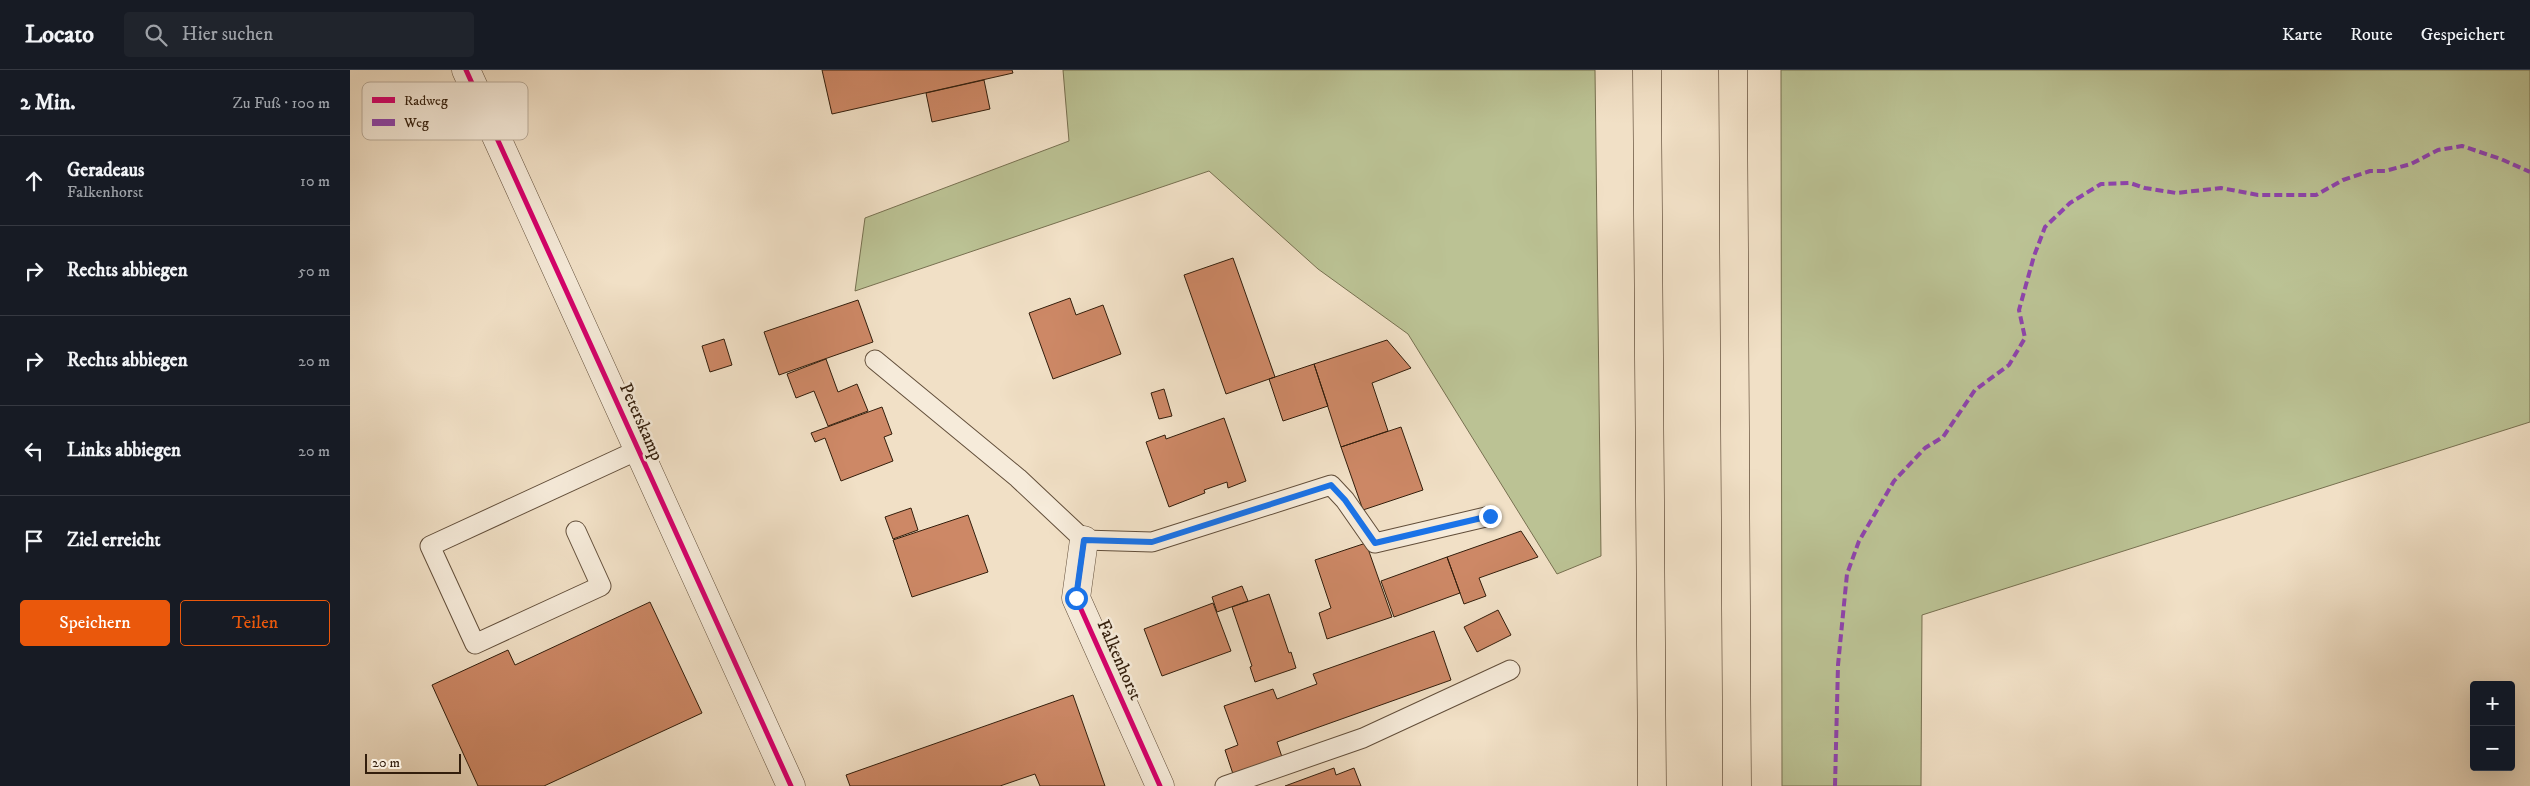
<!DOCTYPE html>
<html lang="de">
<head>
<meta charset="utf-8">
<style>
  :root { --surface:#171b24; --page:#20242c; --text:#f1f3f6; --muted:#9ea1a6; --line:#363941; --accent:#ea580c }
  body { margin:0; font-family:"IM FELL DW Pica",serif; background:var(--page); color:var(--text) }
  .controls { position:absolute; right:15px; bottom:15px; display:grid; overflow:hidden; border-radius:5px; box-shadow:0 5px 20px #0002 }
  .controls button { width:45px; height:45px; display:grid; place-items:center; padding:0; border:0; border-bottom:1px solid var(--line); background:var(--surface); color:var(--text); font:25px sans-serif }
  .scale { position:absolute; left:15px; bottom:12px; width:96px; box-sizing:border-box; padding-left:5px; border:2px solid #331e0c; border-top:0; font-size:14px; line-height:18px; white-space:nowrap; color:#331e0c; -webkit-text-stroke:4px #f6ebda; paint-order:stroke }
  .stop { position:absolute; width:15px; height:15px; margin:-11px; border:4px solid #1a73e8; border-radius:50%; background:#fff }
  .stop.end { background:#1a73e8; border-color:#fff; box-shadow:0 1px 5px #0008 }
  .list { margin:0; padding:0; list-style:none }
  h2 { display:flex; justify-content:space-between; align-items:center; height:65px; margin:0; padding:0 20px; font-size:21px }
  h2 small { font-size:16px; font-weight:400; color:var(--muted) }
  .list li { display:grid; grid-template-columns:32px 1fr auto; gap:15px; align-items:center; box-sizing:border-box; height:90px; padding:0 20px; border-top:1px solid var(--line) }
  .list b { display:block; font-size:19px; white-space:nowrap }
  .list p { margin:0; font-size:16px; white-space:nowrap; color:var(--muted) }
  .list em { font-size:16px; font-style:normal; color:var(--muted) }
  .actions { display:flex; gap:10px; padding:15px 20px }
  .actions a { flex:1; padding:11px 0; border:1px solid var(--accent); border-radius:5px; text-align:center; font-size:18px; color:var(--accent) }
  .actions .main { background:var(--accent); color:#fff }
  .icon { flex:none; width:28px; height:28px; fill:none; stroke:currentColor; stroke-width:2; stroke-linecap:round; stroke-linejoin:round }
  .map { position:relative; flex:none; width:2180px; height:716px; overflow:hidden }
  header { display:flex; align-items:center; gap:30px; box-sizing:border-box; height:70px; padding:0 25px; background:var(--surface); border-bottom:1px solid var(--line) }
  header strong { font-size:24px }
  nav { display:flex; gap:28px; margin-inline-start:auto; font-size:18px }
  .search { width:350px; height:45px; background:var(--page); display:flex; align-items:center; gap:12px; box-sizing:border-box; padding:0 18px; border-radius:5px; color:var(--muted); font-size:19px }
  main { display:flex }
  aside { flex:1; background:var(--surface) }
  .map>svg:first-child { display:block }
  .green { fill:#bbc294; stroke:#777050 }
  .building { fill:#cd8866; stroke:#331e0c }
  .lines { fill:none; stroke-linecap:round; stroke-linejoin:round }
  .service-casing { stroke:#624e3a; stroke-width:21 }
  .minor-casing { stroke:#624e3a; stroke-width:29 }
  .tertiary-casing { stroke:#624e3a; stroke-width:29 }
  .motorway-casing { stroke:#331e0c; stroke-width:29 }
  .service { stroke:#f6ebda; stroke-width:19 }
  .minor { stroke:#f6ebda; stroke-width:28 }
  .tertiary { stroke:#f6ebda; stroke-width:28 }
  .motorway { stroke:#f1e0c6; stroke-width:28 }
  .quiet { stroke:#8e44ad; stroke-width:4; stroke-dasharray:8 4; stroke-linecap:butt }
  .cycleway-casing { stroke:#f6ebda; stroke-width:8 }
  .cycleway { stroke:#d6006c; stroke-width:5 }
  .route { stroke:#1a73e8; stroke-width:6 }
  .labels { text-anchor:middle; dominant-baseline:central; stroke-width:5; stroke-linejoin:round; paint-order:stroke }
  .street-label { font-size:18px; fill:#331e0c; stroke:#f6ebda }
  .key { fill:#f6ebda; stroke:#bcae9c; stroke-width:1 }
  .key-label { font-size:14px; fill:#331e0c }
</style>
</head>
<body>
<header>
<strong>Locato</strong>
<div class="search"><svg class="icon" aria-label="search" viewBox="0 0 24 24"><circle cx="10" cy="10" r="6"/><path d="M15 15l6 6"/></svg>Hier suchen</div>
<nav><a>Karte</a><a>Route</a><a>Gespeichert</a></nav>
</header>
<main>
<aside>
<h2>2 Min.<small>Zu Fuß · 100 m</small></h2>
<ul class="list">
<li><svg class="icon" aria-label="ahead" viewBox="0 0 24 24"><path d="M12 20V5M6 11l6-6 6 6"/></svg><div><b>Geradeaus</b><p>Falkenhorst</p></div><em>10 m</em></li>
<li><svg class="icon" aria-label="right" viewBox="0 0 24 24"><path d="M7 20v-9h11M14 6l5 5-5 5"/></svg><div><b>Rechts abbiegen</b></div><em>50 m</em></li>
<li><svg class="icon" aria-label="right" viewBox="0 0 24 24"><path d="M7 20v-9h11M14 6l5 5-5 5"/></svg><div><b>Rechts abbiegen</b></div><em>20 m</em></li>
<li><svg class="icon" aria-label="left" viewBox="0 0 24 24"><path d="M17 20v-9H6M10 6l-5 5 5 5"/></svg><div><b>Links abbiegen</b></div><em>20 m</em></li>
<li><svg class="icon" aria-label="arrive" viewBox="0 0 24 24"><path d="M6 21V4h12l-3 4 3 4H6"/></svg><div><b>Ziel erreicht</b></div></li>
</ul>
<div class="actions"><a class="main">Speichern</a><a>Teilen</a></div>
</aside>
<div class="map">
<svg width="2180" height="716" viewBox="0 0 2180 716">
  <rect width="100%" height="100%" fill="#f1e0c6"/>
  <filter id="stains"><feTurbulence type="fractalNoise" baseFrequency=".004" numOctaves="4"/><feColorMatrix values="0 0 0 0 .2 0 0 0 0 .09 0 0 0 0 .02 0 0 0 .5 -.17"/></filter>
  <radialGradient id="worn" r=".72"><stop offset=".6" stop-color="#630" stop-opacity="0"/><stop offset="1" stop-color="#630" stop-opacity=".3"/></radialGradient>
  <path class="green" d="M713,0H1245L1251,486L1207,504L1058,264L968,199L859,101L505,221L515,148L719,71Z
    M1431,0H2180V352L1572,545L1571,716H1432Z"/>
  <path class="building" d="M472,0H662L663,3L482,44Z
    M634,10L640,39L582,52L576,23Z
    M883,188L925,307L876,324L834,205Z
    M720,228L726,245L753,235L771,284L703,309L679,243Z
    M508,230L523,272L429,305L414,262Z
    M374,269L382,295L360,302L352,276Z
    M1037,270L1061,298L1022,313L1038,361L991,377L964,294Z
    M476,289L488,322L507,314L518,341L478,356L464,321L446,328L437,304Z
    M964,294L978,336L933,351L919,309Z
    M814,319L822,346L809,349L801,323Z
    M532,337L542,364L534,367L543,391L491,411L475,368L465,372L461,363Z
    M874,348L896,411L878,418L877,412L854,420L855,423L819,437L796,372L815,365L816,369Z
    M1051,357L1073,420L1013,440L991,377Z
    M561,438L568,460L543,469L535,447Z
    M618,445L638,502L562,527L543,470Z
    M1171,461L1188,487L1129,508L1136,526L1114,534L1097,487Z
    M1016,473L1042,547L977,569L969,543L981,538L965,490Z
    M1097,487L1110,523L1044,547L1031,511Z
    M892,516L898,531L867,542L862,527Z
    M919,524L939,583L941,582L946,598L905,612L900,597L902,596L882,537Z
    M300,532L352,643L194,716H128L82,615L158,580L165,595Z
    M863,533L881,581L812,606L794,559Z
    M1148,540L1161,565L1127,582L1114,557Z
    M1084,561L1101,610L927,672L932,687L883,704L875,680L888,675L874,636L923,619L927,629L967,614L963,604Z
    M723,625L755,716H690L685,704L650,716H500L496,705Z
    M984,698L986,705L1004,698L1011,716H935Z"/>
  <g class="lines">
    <defs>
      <path id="service" d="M525,290L668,408L734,470L802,472L981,415L995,430L1025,473L1140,446
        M226,461L251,516L125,574L80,476L288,380
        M875,716L1013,668L1160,600"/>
      <path id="minor" d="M734,470L726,528L810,716"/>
      <path id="tertiary" d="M116,0L441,716"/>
      <path id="motorway" d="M1297,0L1302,716
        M1383,0L1387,716"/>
    </defs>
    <use href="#service" class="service-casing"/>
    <use href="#minor" class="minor-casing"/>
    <use href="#tertiary" class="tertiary-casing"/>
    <use href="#motorway" class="motorway-casing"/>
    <use href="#service" class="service"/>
    <use href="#minor" class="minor"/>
    <use href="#tertiary" class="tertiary"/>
    <use href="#motorway" class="motorway"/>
    <path class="quiet" d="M1485,716L1488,595L1497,504L1509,471L1544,411L1575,378L1593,367L1625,320L1659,295L1675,268L1669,240L1684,186L1695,157L1720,133L1751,114L1780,113L1795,118L1826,123L1871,118L1908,125H1966L1993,110L2020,101H2035L2061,94L2088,80L2112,76L2151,89L2180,102"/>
    <defs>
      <path id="cycleway" d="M116,0L441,716
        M734,470L726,528L810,716"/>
    </defs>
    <use href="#cycleway" class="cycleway-casing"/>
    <use href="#cycleway" class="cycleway"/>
  </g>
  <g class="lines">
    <path class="route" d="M726,528L734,470L802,472L981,415L995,430L1025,473L1140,446"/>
  </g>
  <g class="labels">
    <g class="street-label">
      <text transform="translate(291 352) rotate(66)">Peterskamp</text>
      <text transform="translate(769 590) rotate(66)">Falkenhorst</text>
    </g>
  </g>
  <rect x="12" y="12" width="166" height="58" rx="8" class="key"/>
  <rect x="22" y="27" width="23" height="6" fill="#d6006c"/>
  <rect x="22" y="49" width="23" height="7" fill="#8e44ad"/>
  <g class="key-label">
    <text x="54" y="35">Radweg</text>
    <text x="54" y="57">Weg</text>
  </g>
  <rect width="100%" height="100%" filter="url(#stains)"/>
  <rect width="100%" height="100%" fill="url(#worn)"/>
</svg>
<div class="controls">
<button>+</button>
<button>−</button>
</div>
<div class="scale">20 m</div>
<div class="stop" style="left:726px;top:528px"></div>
<div class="stop end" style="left:1140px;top:446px"></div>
</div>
</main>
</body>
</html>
